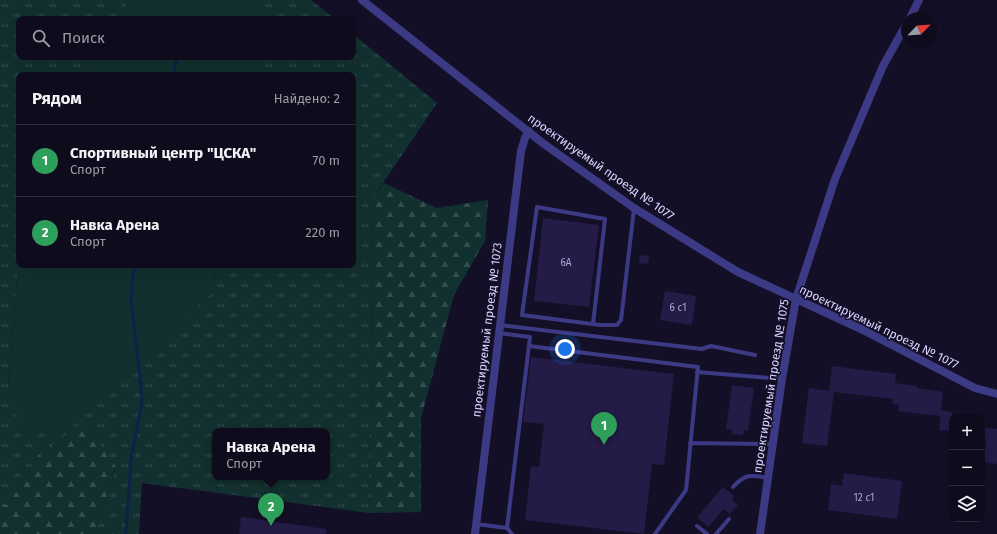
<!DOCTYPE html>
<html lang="ru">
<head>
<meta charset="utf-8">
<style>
  :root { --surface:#0e0b1c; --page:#171425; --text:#f1f3f6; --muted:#9b9ba3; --line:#2e2b3b; --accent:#00e5ff }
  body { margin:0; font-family:"Fira Sans",sans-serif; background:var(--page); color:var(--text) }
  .controls { position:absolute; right:12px; bottom:12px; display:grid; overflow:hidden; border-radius:8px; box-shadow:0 4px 16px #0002 }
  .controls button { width:36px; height:36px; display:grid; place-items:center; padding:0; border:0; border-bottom:1px solid var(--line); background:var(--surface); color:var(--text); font:20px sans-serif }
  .compass { position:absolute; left:901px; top:12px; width:36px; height:36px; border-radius:50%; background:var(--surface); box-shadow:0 4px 16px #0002; rotate:65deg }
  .you { position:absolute; left:565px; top:349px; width:14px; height:14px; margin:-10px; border:3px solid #fff; border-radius:50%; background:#1a73e8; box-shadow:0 0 0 6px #1a73e833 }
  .badge { display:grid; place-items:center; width:26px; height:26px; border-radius:50%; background:var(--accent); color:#fff; font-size:13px; font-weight:700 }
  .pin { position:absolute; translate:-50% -33px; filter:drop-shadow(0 1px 2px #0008) }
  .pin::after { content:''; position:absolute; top:21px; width:14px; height:12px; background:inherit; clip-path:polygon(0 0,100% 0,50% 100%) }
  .popup { position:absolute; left:212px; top:428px; width:118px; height:52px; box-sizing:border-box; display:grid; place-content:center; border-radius:8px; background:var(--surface); filter:drop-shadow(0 1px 3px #0005); font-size:13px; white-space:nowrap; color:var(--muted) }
  .popup b { font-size:15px; color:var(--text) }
  .popup::after { content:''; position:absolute; left:50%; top:100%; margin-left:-8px; border:8px solid transparent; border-top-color:var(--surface) }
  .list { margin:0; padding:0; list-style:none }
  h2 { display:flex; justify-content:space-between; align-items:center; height:52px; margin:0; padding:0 16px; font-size:17px }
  h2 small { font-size:13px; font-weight:400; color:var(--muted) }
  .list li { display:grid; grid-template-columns:26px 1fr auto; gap:12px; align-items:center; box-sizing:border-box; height:72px; padding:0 16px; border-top:1px solid var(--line) }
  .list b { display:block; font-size:15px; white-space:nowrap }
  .list p { margin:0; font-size:13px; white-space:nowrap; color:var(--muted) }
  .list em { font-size:13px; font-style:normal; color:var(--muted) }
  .icon { flex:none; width:22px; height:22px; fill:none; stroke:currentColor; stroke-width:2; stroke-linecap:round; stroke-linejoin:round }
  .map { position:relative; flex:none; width:997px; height:534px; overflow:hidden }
  .search { position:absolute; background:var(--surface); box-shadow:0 4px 16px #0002; left:16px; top:16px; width:340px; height:44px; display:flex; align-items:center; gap:10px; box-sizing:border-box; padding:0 14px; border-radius:8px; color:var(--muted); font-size:15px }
  .panel { position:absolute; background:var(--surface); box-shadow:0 4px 16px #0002; left:16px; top:72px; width:340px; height:196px; border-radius:8px }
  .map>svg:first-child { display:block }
  .grass { fill:url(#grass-tufts); fill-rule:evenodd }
  .forest { fill:url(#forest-firs) }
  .park { fill:#12302f }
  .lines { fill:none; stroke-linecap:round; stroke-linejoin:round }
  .stream { stroke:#0c2248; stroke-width:3 }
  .building { fill:#241b47 }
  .lane { stroke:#3d3a85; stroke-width:4 }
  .street { stroke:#3d3a85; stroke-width:8 }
  .labels { text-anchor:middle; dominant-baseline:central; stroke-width:3; stroke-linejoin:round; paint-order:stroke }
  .number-label { font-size:10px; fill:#aca6d1 }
  .street-label { font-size:12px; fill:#d9d4ff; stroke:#130f26 }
</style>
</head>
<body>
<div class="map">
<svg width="997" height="534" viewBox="0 0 997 534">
  <defs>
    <pattern id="grass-tufts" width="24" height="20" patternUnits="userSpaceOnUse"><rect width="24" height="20" fill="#12302f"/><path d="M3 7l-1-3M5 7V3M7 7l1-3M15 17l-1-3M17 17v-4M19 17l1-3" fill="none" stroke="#344d4e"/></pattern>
    <pattern id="forest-firs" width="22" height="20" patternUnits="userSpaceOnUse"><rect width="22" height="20" fill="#12302f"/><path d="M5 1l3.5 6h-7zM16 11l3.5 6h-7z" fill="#344d4e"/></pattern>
  </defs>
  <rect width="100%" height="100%" fill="#130f26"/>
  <path class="grass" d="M0,0H128L122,19H19V57H105L84,72L82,75H19V255L8,389L212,293L217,265H353V75H253L256,57H353V34L437,103L373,198L369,513L142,483L139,534H95L116,467L38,456L8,505L0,503ZM215,431H327V477H215Z
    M255,0H311L335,19H261Z"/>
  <path class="forest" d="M384,183L437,208L488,200L485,241L454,295L421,418V512L369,513L373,198Z
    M84,421L116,467L95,534H0V503L8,505L38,456Z"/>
  <path class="park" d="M128,0H255L261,19H122Z
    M105,57H256L253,75H82L84,72Z
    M19,255V265H217L212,293L67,429L54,434L37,433L22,425L12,406L8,389Z"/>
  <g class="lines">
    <path class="stream" d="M173,75L177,57
      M126,534L131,459L142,402L139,368L131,299L134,265"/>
  </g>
  <path class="building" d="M543,218L599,225L589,307L534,301Z
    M640,255L649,256L648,264L639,263Z
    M665,291L696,296L692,325L660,320Z
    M531,357L674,374L664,465L652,464L644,534L525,520L531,466L539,467L544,424L523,422Z
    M832,366L896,374L895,383L917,386V388L943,392L941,410L952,412V431L939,430L940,416L898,411L899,405L892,404L893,399L834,392L827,446L802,443L809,388L829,391Z
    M732,385L754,388L748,431L744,430L743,435L731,434L732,430L726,429Z
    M982,427L997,429V464L984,462L986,442L982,441Z
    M844,473L902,481L897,519L828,510L831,484L842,486Z
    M723,487L734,496L732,499L738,505L730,514L724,509L708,527L697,517Z
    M241,517L326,529V534H239Z"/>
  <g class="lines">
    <path class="lane" d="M593,324L605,219L537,207L522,315L600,325H617L621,320L634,209
      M500,325L702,349L711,346L755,355
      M529,346L698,367L686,490L655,534
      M697,372L782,379
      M690,443L772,444
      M733,487C746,473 751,475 768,478
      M476,524L507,528L530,337L499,333
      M697,526L707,534
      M507,528L512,534
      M716,534L729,519"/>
    <path class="street" d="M362,0L544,144L634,208L694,245L738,272L863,330L975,388L997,394
      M910,18L919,0
      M475,534L521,151L525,138L529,131
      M760,534L782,379L796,299L835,179L883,66L907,23"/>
  </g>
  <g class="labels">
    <g class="number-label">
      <text x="566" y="263">6А</text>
      <text x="678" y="308">6 с1</text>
      <text x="864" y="498">12 с1</text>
    </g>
    <g class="street-label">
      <text transform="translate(601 167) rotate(35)">проектируемый проезд № 1077</text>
      <text transform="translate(879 327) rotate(26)">проектируемый проезд № 1077</text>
      <text transform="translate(487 330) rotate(-83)">проектируемый проезд № 1073</text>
      <text transform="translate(771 386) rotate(-81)">проектируемый проезд № 1075</text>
    </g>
  </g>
</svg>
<div class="controls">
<button>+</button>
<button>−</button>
<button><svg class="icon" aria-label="layers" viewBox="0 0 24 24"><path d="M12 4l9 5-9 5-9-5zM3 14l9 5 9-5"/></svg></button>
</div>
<svg class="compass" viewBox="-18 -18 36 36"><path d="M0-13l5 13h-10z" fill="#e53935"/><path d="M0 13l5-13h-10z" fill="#9b9ba3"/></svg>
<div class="you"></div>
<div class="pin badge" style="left:604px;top:445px;background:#2e9e5b">1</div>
<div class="pin badge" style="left:271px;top:526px;background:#2e9e5b">2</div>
<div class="popup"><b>Навка Арена</b>Спорт</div>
<div class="search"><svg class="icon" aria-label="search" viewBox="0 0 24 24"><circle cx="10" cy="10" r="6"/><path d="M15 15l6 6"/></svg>Поиск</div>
<section class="panel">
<h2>Рядом<small>Найдено: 2</small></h2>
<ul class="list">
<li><span class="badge" style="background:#2e9e5b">1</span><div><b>Спортивный центр &quot;ЦСКА&quot;</b><p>Спорт</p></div><em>70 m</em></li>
<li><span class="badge" style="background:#2e9e5b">2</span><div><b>Навка Арена</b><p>Спорт</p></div><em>220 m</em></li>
</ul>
</section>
</div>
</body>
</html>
